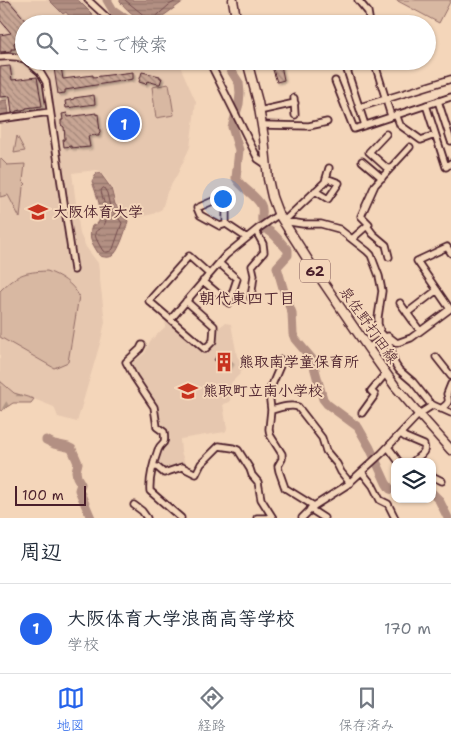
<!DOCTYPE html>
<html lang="ja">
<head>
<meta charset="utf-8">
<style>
  :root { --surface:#fff; --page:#f6f6f7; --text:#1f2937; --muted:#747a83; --line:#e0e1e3; --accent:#2563eb }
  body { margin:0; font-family:"Shantell Sans","Klee One",sans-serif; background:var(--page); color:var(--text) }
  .controls { position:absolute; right:15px; bottom:15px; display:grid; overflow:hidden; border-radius:10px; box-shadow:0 1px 4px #0004 }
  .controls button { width:45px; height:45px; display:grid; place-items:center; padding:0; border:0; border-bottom:1px solid var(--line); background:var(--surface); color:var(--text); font:25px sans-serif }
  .scale { position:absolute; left:15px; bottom:12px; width:71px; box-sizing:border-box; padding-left:5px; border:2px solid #4a1f2b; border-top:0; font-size:14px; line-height:18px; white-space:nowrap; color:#4a1f2b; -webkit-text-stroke:4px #f4d6ba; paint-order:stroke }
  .you { position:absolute; left:222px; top:198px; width:18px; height:18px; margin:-12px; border:4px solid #fff; border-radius:50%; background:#1a73e8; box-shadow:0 0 0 8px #1a73e833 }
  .badge { display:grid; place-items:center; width:32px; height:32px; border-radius:50%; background:var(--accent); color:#fff; font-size:16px; font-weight:700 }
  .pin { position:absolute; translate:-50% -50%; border:2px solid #fff; box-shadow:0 1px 5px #0006 }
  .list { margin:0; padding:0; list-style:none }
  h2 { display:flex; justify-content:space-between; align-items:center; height:65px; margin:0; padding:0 20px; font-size:21px }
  h2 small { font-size:16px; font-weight:400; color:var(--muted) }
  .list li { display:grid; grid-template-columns:32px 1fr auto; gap:15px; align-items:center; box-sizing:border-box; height:90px; padding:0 20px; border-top:1px solid var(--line) }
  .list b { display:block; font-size:19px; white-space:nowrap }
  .list p { margin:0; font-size:16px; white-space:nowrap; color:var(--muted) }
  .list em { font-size:16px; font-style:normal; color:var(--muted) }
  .icon { flex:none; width:28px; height:28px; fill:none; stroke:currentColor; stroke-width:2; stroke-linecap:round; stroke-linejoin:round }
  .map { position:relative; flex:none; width:451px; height:518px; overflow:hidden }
  .search { position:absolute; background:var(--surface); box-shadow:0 1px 4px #0004; left:15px; right:15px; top:15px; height:55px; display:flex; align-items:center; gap:12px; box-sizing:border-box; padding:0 18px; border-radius:28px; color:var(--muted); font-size:19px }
  .sheet { height:155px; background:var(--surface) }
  nav { display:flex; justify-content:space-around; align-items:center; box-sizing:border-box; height:70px; border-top:1px solid var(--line); background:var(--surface); font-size:14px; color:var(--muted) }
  nav a { display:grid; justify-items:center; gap:2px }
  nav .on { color:var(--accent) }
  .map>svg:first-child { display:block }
  .built { fill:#e6c7af }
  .green { fill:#d8b8a2; stroke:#916c66 }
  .forest { fill:url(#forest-firs); stroke:#916c66 }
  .water { fill:url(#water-rules); stroke:#896360 }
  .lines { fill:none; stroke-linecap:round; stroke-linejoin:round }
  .shore { stroke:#744c4e; stroke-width:1 }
  .river { stroke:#b39083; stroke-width:9 }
  .building { fill:url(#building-back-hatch); stroke:#4a1f2b; filter:url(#shadow) }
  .minor-casing { stroke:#4a1f2b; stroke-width:9 }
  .major-casing { stroke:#4a1f2b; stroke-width:11 }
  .minor { stroke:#f4d6ba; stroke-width:5.5 }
  .major { stroke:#f4d6ba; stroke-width:8 }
  .labels { text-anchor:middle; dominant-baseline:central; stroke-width:4; stroke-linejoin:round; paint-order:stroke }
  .shield { fill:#f4d6ba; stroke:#7d5656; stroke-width:1 }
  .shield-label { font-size:14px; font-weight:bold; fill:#4a1f2b }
  .poi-label { font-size:15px; font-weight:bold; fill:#4a1f2b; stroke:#f4d6ba; text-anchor:start }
  .street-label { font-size:15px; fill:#4a1f2b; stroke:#f4d6ba }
  .neighbourhood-label { font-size:16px; font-weight:bold; fill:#4a1f2b; stroke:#f4d6ba }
</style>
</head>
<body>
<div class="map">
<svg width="451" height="518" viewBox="0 0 451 518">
  <defs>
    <pattern id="forest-firs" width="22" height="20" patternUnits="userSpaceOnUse" patternTransform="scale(1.25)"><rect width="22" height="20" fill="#d8b8a2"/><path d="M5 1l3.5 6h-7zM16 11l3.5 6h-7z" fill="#b19584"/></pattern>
    <pattern id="water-rules" width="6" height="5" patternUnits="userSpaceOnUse" patternTransform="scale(1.25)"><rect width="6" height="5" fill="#b39083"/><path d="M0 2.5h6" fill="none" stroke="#94756b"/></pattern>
    <pattern id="building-back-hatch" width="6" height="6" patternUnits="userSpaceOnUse" patternTransform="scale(1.25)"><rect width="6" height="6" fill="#c7a594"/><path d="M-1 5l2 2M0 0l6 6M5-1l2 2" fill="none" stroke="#a48679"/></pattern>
    <filter id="shadow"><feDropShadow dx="2" dy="2" stdDeviation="1" flood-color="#0004"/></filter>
  </defs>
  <rect width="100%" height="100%" fill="#f4d6ba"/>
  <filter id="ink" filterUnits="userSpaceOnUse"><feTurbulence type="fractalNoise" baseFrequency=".02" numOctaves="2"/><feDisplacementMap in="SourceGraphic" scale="10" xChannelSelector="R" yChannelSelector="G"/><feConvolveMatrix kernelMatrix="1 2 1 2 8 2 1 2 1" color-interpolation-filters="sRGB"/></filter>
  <g filter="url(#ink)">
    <path class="built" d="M0,0H81L104,24H24V61H159L180,66L196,102L190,147L177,175L167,192L162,209L153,214L141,217L132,216L124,213L116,203L112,187L100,171L96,170L72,173L80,234L86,247L98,263L105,322L101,340L77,422L58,417L54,407L34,399L14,393L0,381Z
      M166,319L205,352L215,342L217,329L225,323L231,324L237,356L244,367L239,375L231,383L230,402L223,404L227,429L225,432L180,439L181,452L185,463L165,470L157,464L159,450L162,446L167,443L165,431L159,425L155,407L130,365L145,353L150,341L165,327Z"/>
    <path class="green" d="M396,0H451L439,23Z
      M169,84L174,115L156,118L152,87Z
      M17,136L25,151L14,153Z
      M0,158L7,165L25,164L23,181L26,184L23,187L20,218L8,195L0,197Z
      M47,271C61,276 72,283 79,296L68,362L54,368L0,337V291C17,274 24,272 47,271Z"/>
    <path class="forest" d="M0,381L14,393L34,399L31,403H13L1,411L0,410Z"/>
    <path class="water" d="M49,0H78L96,18L90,24H75L66,12L63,14Z
      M120,0H183L184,1L163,16L157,24C142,24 129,12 120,2Z
      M7,100L9,113L0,115V101Z
      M97,173H100L111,188L115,204L128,221C126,229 119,252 112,256C108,258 104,257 100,256C94,246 87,238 92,226L98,223C105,213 95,192 92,181Z"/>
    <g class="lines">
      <path class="shore" d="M125,0L151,21L169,5L178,0
        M104,188L107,193L110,207L122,223L113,249C110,252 106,253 103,251C85,222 103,236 106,220C107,210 103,200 101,191L102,189Z"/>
      <path class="river" d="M107,0L113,10L133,24
        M225,61L239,83L240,93L239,104L232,127L239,150L236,178C239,186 256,195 261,205C264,210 261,216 262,221C262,222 265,228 265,229C275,232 280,243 288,250V255L277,267L285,295L292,313L293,334L295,339L312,359L323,399L327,404L358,427L370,448L386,483L390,489L395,490
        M46,440L54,444L68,447L72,449L78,463L76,471L77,477L81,484L79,490L91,518
        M432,493L439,500L448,518"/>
    </g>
    <path class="building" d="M9,1L29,24H24V34L14,43L15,49H11V51L0,52V35L11,33L0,20V2Z
      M60,61L63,79L93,75V77L133,72V79L65,90V93L58,94L53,62Z
      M281,65L284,80L277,82L272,67Z
      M10,66L12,80L37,77L42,106L26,108V109L16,111V112L12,113L10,96L0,97V67Z
      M142,72L160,76V78H162L160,84H158L147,81L146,84L139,82Z
      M94,95L95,104L66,108L65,101L74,99V98Z
      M67,113L68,117L96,113V115L98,114L100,132L99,133V136H96L95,135L88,136L90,147L79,148V147L71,148V146L64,147L63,139H65L64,127L61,125V120H63L62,114Z
      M217,355L227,361L228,360L232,362L228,368L214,360Z"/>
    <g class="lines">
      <defs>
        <path id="minor" d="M88,0L114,24
          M358,0L368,12L370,24
          M0,57C8,56 16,56 24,59
          M27,61L40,72L46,82L74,270
          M209,61L258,159L267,165
          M344,61L365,125
          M374,61L391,116
          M335,81L354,129L451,97
          M294,98L295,115
          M438,101L451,141
          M426,105L446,167L451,163
          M360,107L451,79
          M259,111L295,103
          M396,114L400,125L421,140L435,135
          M0,119L50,112
          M262,125L309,126L327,122
          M386,134L369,152L389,170
          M362,161L382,178
          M315,191L328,199L339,183L326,178
          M283,221L303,224H321L339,229L367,251L371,255L379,276L382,291L378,317V324L381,333L387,339L391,349L395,364L399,370L413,382L429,402L433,405L451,413
          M284,221L325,182L329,168
          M226,224L220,226L200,215L197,208L222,197L225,198L226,202V224L247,238
          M367,226L373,234L386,245L389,257
          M352,239L369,224L361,216L375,185L410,147
          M203,281L229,303L237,279L219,263
          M251,298L254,275L252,266L264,252L263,244L256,231
          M186,301L214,326L213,341L205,349L149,301L189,256L209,274
          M400,303L420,331
          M407,313L437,290
          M171,319L226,255L259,228L279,214
          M142,345L140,349L126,362L134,377L154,407L157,427L164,432C166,447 162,440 158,450C154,461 149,479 150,491L181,518
          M368,348L385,337L388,336L397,343L411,338L450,309L417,261L447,247L451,253
          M436,357L451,376
          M281,360L280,366L269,392L271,410L269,429L270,435L282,454V459L278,466L279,471L285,488L314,506
          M441,409C448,403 450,403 447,394L451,384
          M271,410C280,408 290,404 298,407L322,438L326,451L337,464L341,472L350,483
          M362,413L375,395L371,391L386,373
          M401,434L405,437L424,445C427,453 418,456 413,462
          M388,447L399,462
          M154,467H157L164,473L182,467L196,474L201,464L219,446L233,448L238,450L250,469L252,475L258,482L261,499L273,518
          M362,472L373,486L380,500L388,504L395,518
          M432,476L442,481
          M134,505L142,511L147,518
          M310,509L324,518
          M257,518H273
          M302,518L314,506L347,485L382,453L419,414L433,405"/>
        <path id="major" d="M233,0L237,24
          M247,61L258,102L264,138L268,179L272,197L278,213L308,260L368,348L395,386L419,414L451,450"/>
      </defs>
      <use href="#minor" class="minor-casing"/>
      <use href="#major" class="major-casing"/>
      <use href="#minor" class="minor"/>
      <use href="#major" class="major"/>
    </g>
  </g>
  <defs>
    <symbol id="university-bare" viewBox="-9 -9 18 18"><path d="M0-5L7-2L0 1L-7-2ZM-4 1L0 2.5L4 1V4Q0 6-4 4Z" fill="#c8321e" stroke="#f4d6ba" stroke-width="2.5" paint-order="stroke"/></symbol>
    <symbol id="building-bare" viewBox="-9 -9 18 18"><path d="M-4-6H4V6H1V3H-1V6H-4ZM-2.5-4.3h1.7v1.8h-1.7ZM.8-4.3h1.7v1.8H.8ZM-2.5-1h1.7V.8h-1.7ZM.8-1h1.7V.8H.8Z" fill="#c8321e" stroke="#f4d6ba" stroke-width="2.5" paint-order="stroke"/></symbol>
    <symbol id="school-bare" viewBox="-9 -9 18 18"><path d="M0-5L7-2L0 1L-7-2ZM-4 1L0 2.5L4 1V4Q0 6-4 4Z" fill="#c8321e" stroke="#f4d6ba" stroke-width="2.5" paint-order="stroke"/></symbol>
  </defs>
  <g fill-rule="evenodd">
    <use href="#university-bare" x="24" y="198" width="28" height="28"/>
    <use href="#building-bare" x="210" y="348" width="28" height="28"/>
    <use href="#school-bare" x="174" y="377" width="28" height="28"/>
  </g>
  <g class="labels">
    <rect class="shield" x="300" y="259.5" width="30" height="23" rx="4"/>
    <g class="shield-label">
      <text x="315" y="271">62</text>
    </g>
    <g class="poi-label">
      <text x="53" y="212">大阪体育大学</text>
      <text x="239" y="362">熊取南学童保育所</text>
      <text x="203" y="391">熊取町立南小学校</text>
    </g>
    <g class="street-label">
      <text transform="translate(369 325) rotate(55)">泉佐野打田線</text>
    </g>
    <g class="neighbourhood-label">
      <text x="247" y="298">朝代東四丁目</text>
    </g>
  </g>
</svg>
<div class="controls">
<button><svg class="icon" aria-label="layers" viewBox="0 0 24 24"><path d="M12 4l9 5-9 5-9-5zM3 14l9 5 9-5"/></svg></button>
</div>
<div class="scale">100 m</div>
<div class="you"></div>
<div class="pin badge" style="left:124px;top:124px">1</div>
<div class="search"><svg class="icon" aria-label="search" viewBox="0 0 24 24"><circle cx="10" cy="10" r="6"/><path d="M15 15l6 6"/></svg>ここで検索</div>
</div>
<section class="sheet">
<h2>周辺<small></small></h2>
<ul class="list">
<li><span class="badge">1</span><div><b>大阪体育大学浪商高等学校</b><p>学校</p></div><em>170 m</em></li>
</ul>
</section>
<nav>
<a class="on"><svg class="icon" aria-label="map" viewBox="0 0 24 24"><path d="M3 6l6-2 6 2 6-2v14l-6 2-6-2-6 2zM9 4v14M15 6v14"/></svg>地図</a>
<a><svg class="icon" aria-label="directions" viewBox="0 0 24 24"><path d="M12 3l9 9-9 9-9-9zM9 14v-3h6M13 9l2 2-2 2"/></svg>経路</a>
<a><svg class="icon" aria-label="saved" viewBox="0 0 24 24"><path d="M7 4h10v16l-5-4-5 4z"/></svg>保存済み</a>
</nav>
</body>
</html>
